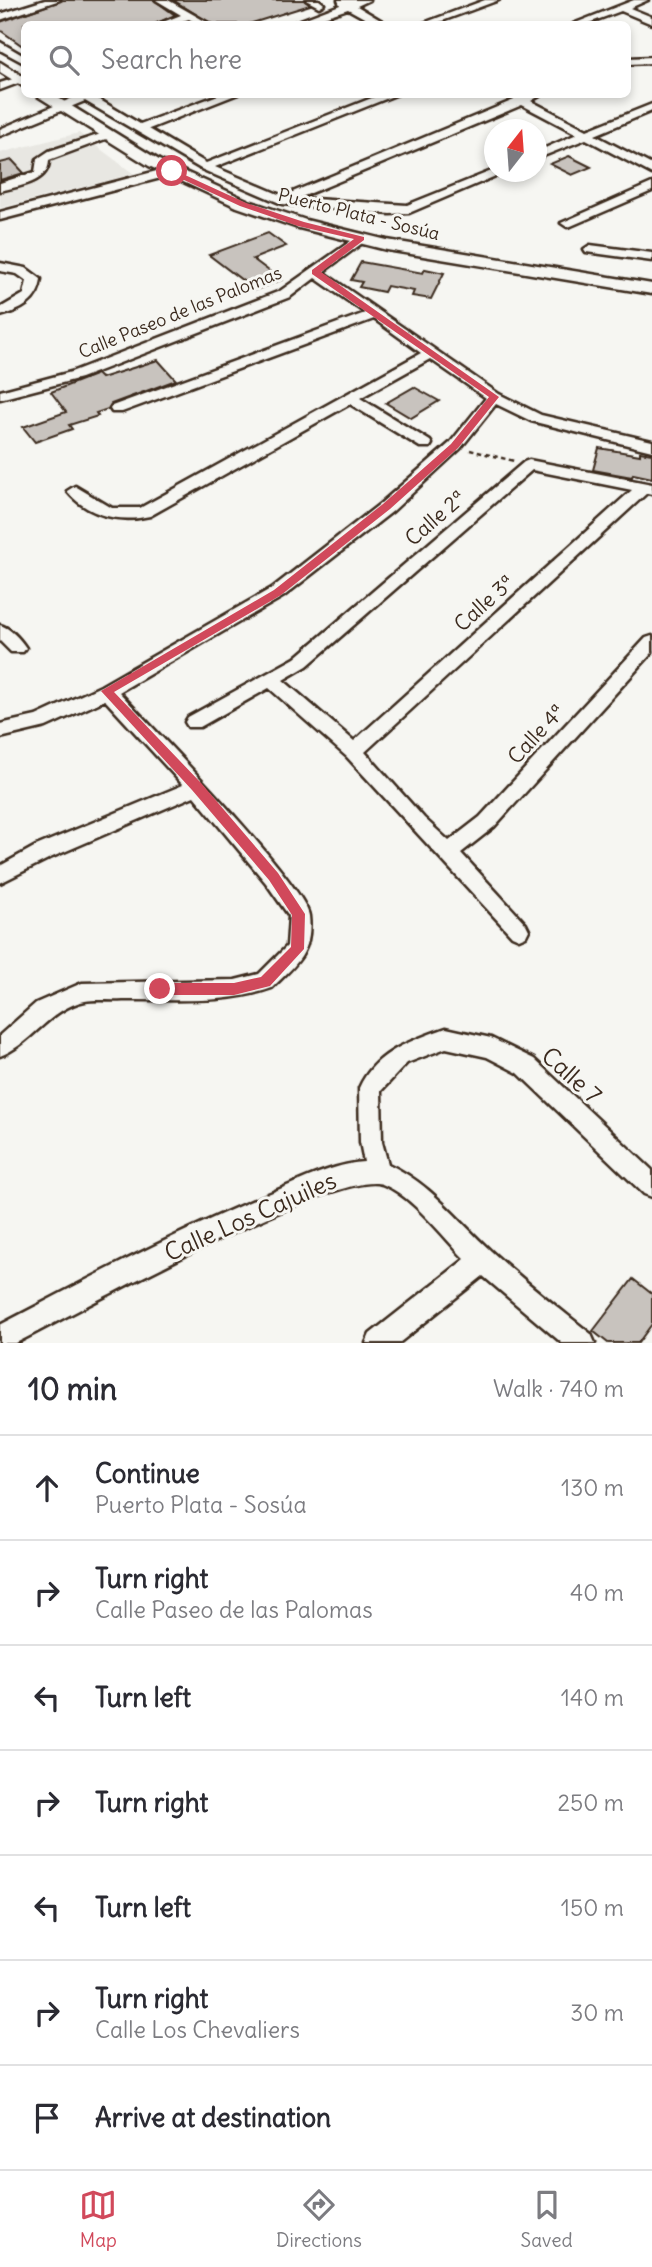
<!DOCTYPE html>
<html lang="en">
<head>
<meta charset="utf-8">
<style>
  :root { --surface:#fff; --page:#f2f2f3; --text:#2b2b33; --muted:#7c7c81; --line:#e1e1e2; --accent:#d1495b }
  body { margin:0; font-family:Delius,sans-serif; background:var(--page); color:var(--text) }
  .compass { position:absolute; left:484px; top:119px; width:63px; height:63px; border-radius:50%; background:var(--surface); box-shadow:0 4px 10px #0003; rotate:17deg }
  .stop { position:absolute; width:21px; height:21px; margin:-16px; border:5px solid #d1495b; border-radius:50%; background:#fff }
  .stop.end { background:#d1495b; border-color:#fff; box-shadow:0 2px 7px #0008 }
  .list { margin:0; padding:0; list-style:none }
  h2 { display:flex; justify-content:space-between; align-items:center; height:91px; margin:0; padding:0 28px; font-size:30px }
  h2 small { font-size:23px; font-weight:400; color:var(--muted) }
  .list li { display:grid; grid-template-columns:46px 1fr auto; gap:21px; align-items:center; box-sizing:border-box; height:105px; padding:0 28px; border-top:2px solid var(--line) }
  .list b { display:block; font-size:26px; white-space:nowrap }
  .list p { margin:0; font-size:23px; white-space:nowrap; color:var(--muted) }
  .list em { font-size:23px; font-style:normal; color:var(--muted) }
  .icon { flex:none; width:38px; height:38px; fill:none; stroke:currentColor; stroke-width:2; stroke-linecap:round; stroke-linejoin:round }
  .map { position:relative; flex:none; width:652px; height:1343px; overflow:hidden }
  .search { position:absolute; background:var(--surface); box-shadow:0 4px 10px #0003; left:21px; right:21px; top:21px; height:77px; display:flex; align-items:center; gap:18px; box-sizing:border-box; padding:0 24px; border-radius:10px; color:var(--muted); font-size:26px }
  .sheet { height:826px; background:var(--surface) }
  nav { display:flex; justify-content:space-around; align-items:center; box-sizing:border-box; height:98px; border-top:2px solid var(--line); background:var(--surface); font-size:19px; color:var(--muted) }
  nav a { display:grid; justify-items:center; gap:4px }
  nav .on { color:var(--accent) }
  .map>svg:first-child { display:block }
  .built { fill:#e8e7e2 }
  .building { fill:#c8c3be; stroke:#3b2a1e; stroke-width:2 }
  .lines { fill:none; stroke-linecap:round; stroke-linejoin:round }
  .minor-casing { stroke:#3b2a1e; stroke-width:5 }
  .major-casing { stroke:#3b2a1e; stroke-width:5 }
  .path { stroke:#3b2a1e; stroke-width:2.5; stroke-dasharray:4.5 3.5; stroke-linecap:butt }
  .minor { fill:#f6f6f2; fill-rule:evenodd }
  .major { fill:#f6f6f2; fill-rule:evenodd }
  .route { fill:#d1495b }
  .labels { text-anchor:middle; dominant-baseline:central; stroke-width:6; stroke-linejoin:round; paint-order:stroke }
  .far-street-label { font-size:18px; fill:#3b2a1e; stroke:#f6f6f2 }
  .street-label { font-size:21px; fill:#3b2a1e; stroke:#f6f6f2 }
  .near-street-label { font-size:24px; fill:#3b2a1e; stroke:#f6f6f2 }
</style>
</head>
<body>
<div class="map">
<svg width="652" height="1343" viewBox="0 0 652 1343">
  <rect width="100%" height="100%" fill="#f6f6f2"/>
  <filter id="ink" filterUnits="userSpaceOnUse"><feTurbulence type="fractalNoise" baseFrequency=".0143" numOctaves="2"/><feDisplacementMap in="SourceGraphic" scale="14" xChannelSelector="R" yChannelSelector="G"/><feConvolveMatrix kernelMatrix="1 2 1 2 8 2 1 2 1" color-interpolation-filters="sRGB"/></filter>
  <g filter="url(#ink)">
    <path class="built" d="M79,133L134,174L0,208V153Z"/>
    <path class="building" d="M63,0H154L175,15L155,24H24V47L0,30V22Z
      M173,0H304L310,5L249,24H212Z
      M569,156L591,167L572,175L550,164Z
      M12,160L24,173L0,180V163Z
      M268,233L286,246L253,259L281,280L255,290L209,255Z
      M361,262L423,273L425,269L444,273L431,299L412,296L414,291L387,286L384,292L359,287L362,282L351,280Z
      M158,360L176,380L111,404L108,409L96,413L98,416L69,425L72,429L35,442L23,427L66,412L51,392L97,374L101,378Z
      M414,387L439,401L411,418L386,403Z
      M599,448L640,455V452L652,454V478L633,474L632,477L593,470Z
      M633,1279L652,1294V1324L638,1343H608L593,1331Z"/>
    <g class="lines">
      <defs>
        <path id="minor" d="M45,0H60L0,20V14Z
          M156,0H168L210,24H198L189,19L172,24H158L181,15Z
          M306,0H319L324,4L319,7Z
          M338,0H370L357,6L387,24H375L348,9L303,24H290L340,5Z
          M485,0H499L434,24H421Z
          M634,0H648L630,8L652,17V24L621,11L586,24H573Z
          M0,42L24,56V63L0,50Z
          M652,57V63L628,64V58Z
          M16,78H24V81L0,90V83Z
          M82,94H99L95,97L140,124L221,94H238L149,129L206,163L382,94H398L215,167L283,196L514,100V96L518,95L543,94L531,101L587,130L652,104V111L595,135L652,165V174L586,139L536,159V152L577,134L522,105L299,198L407,205L494,170L505,172L409,213L390,214L282,204L201,169L85,101L0,136V129Z
          M107,132L111,133V137L49,160C49,183 19,186 0,191V183L35,172L37,159L49,151Z
          M172,167L178,171L176,174L0,220V212Z
          M652,183V191L571,226L567,227L561,223Z
          M361,234L367,238L365,241L323,272L499,394L541,415L652,441V451L531,421L496,404L460,449L393,511L284,596L119,692C149,724 306,885 309,916C313,953 296,964 272,988C226,1005 172,999 123,1000C111,1001 97,999 85,1001C50,1008 32,1044 0,1056V1035L36,1003L82,983L235,980L259,974L287,946L289,916L266,883L194,796L50,858L0,883V866L36,846L183,785L105,700L46,727L0,738V724L36,716L101,686L272,588L381,503L450,443L486,398L430,359L360,398L430,441L432,444L430,447H420L350,404L150,516C120,523 87,516 67,491L75,486L112,508H140L421,353L374,319L122,412H112L110,409L112,406L365,313L315,278L290,297L81,378L0,399V391L71,372L280,291Z
          M590,245L652,253V261L586,252L584,249Z
          M0,263L26,268L41,279C39,302 20,311 0,316V308L24,294L27,281L17,274L0,271Z
          M529,460L652,484V494L647,493L365,752L424,818L449,841L480,817L646,638L652,636V653L494,827L461,853L526,924L529,930L526,936L519,939L512,936L347,757L269,688L200,727H188L185,722L188,717L295,658L524,462ZM532,470L632,490L354,741L283,680L307,666Z
          M0,625C10,628 20,639 26,648L23,652H11L0,641Z
          M446,1028L491,1038L534,1059L652,1170V1197L644,1194L518,1073L487,1057L446,1048L407,1063L381,1091L382,1142L388,1164C430,1183 457,1220 491,1251C523,1280 557,1307 591,1334L595,1343H562L483,1276L399,1343H366L370,1334L465,1259C443,1237 412,1195 382,1184C336,1169 71,1315 16,1343H0V1325C90,1278 180,1230 273,1192C302,1180 334,1164 364,1162L360,1142L359,1088C376,1051 411,1041 446,1028Z"/>
        <path id="major" d="M0,62L24,77V87L0,72Z
          M34,94H52L159,160L249,201L306,220L387,240L652,284V294L387,250L295,227L237,207L149,166Z"/>
      </defs>
      <use href="#minor" class="minor-casing"/>
      <use href="#major" class="major-casing"/>
      <path class="path" d="M470,450L514,461"/>
      <use href="#minor" class="minor"/>
      <use href="#major" class="major"/>
    </g>
  </g>
  <path class="route" d="M172,169L246,203L304,222L364,237V240L321,272L499,397L458,448L390,509L281,595L114,692L201,783L278,873L305,914L304,949L270,986L234,995H160L153,989L160,983H234L261,977L291,947L292,915L269,880L192,790L101,691L274,590L383,504L451,444L489,397L312,274V270L354,239L298,226L240,206L169,173Z"/>
  <g class="labels">
    <g class="far-street-label">
      <text transform="translate(359 214) rotate(14)">Puerto Plata - Sosúa</text>
      <text transform="translate(180 312) rotate(-22)">Calle Paseo de las Palomas</text>
    </g>
    <g class="street-label">
      <text transform="translate(435 518) rotate(-41)">Calle 2ª</text>
      <text transform="translate(484 603) rotate(-42)">Calle 3ª</text>
      <text transform="translate(536 734) rotate(-47)">Calle 4ª</text>
    </g>
    <g class="near-street-label">
      <text transform="translate(572 1075) rotate(42)">Calle 7</text>
      <text transform="translate(250 1216) rotate(-24)">Calle Los Cajuiles</text>
    </g>
  </g>
</svg>
<svg class="compass" viewBox="-18 -18 36 36"><path d="M0-13l5 13h-10z" fill="#e53935"/><path d="M0 13l5-13h-10z" fill="#7c7c81"/></svg>
<div class="stop" style="left:172px;top:171px"></div>
<div class="stop end" style="left:160px;top:989px"></div>
<div class="search"><svg class="icon" aria-label="search" viewBox="0 0 24 24"><circle cx="10" cy="10" r="6"/><path d="M15 15l6 6"/></svg>Search here</div>
</div>
<section class="sheet">
<h2>10 min<small>Walk · 740 m</small></h2>
<ul class="list">
<li><svg class="icon" aria-label="ahead" viewBox="0 0 24 24"><path d="M12 20V5M6 11l6-6 6 6"/></svg><div><b>Continue</b><p>Puerto Plata - Sosúa</p></div><em>130 m</em></li>
<li><svg class="icon" aria-label="right" viewBox="0 0 24 24"><path d="M7 20v-9h11M14 6l5 5-5 5"/></svg><div><b>Turn right</b><p>Calle Paseo de las Palomas</p></div><em>40 m</em></li>
<li><svg class="icon" aria-label="left" viewBox="0 0 24 24"><path d="M17 20v-9H6M10 6l-5 5 5 5"/></svg><div><b>Turn left</b></div><em>140 m</em></li>
<li><svg class="icon" aria-label="right" viewBox="0 0 24 24"><path d="M7 20v-9h11M14 6l5 5-5 5"/></svg><div><b>Turn right</b></div><em>250 m</em></li>
<li><svg class="icon" aria-label="left" viewBox="0 0 24 24"><path d="M17 20v-9H6M10 6l-5 5 5 5"/></svg><div><b>Turn left</b></div><em>150 m</em></li>
<li><svg class="icon" aria-label="right" viewBox="0 0 24 24"><path d="M7 20v-9h11M14 6l5 5-5 5"/></svg><div><b>Turn right</b><p>Calle Los Chevaliers</p></div><em>30 m</em></li>
<li><svg class="icon" aria-label="arrive" viewBox="0 0 24 24"><path d="M6 21V4h12l-3 4 3 4H6"/></svg><div><b>Arrive at destination</b></div></li>
</ul>
</section>
<nav>
<a class="on"><svg class="icon" aria-label="map" viewBox="0 0 24 24"><path d="M3 6l6-2 6 2 6-2v14l-6 2-6-2-6 2zM9 4v14M15 6v14"/></svg>Map</a>
<a><svg class="icon" aria-label="directions" viewBox="0 0 24 24"><path d="M12 3l9 9-9 9-9-9zM9 14v-3h6M13 9l2 2-2 2"/></svg>Directions</a>
<a><svg class="icon" aria-label="saved" viewBox="0 0 24 24"><path d="M7 4h10v16l-5-4-5 4z"/></svg>Saved</a>
</nav>
</body>
</html>
